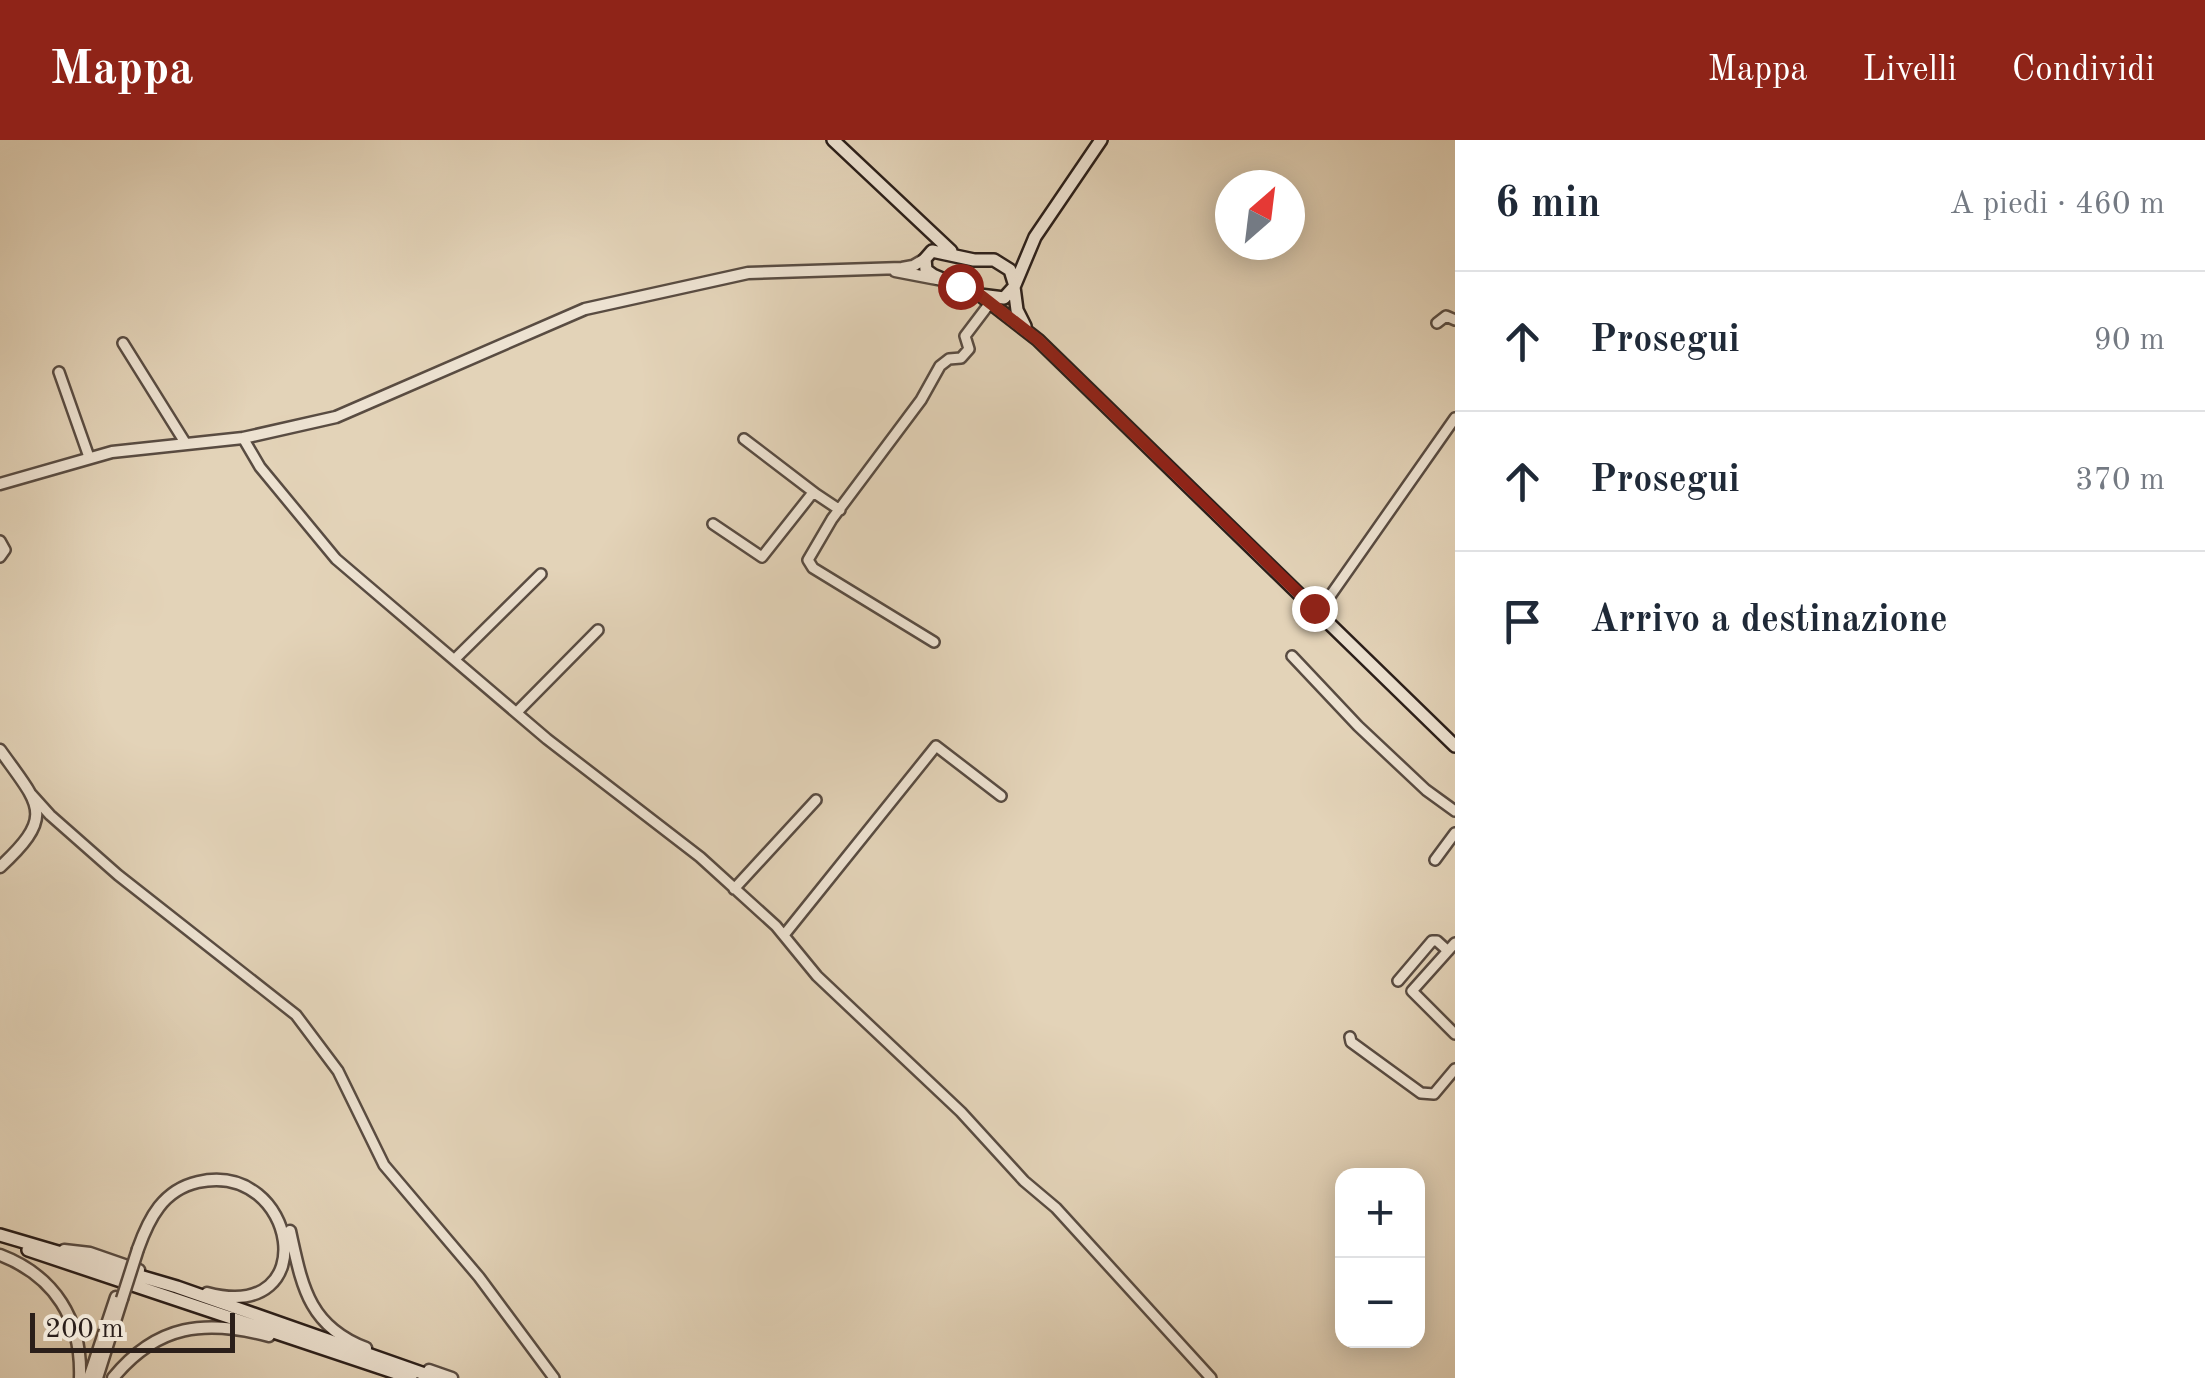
<!DOCTYPE html>
<html lang="it">
<head>
<meta charset="utf-8">
<style>
  :root { --surface:#fff; --page:#f2f2f3; --text:#1f2937; --muted:#747a83; --line:#e0e1e3; --accent:#8f2418 }
  body { margin:0; font-family:"Old Standard TT",serif; background:var(--page); color:var(--text) }
  .controls { position:absolute; right:30px; bottom:30px; display:grid; overflow:hidden; border-radius:20px; box-shadow:0 5px 25px #0003 }
  .controls button { width:90px; height:90px; display:grid; place-items:center; padding:0; border:0; border-bottom:2px solid var(--line); background:var(--surface); color:var(--text); font:50px sans-serif }
  .compass { position:absolute; left:1215px; top:30px; width:90px; height:90px; border-radius:50%; background:var(--surface); box-shadow:0 5px 25px #0003; rotate:28deg }
  .scale { position:absolute; left:30px; bottom:25px; width:205px; box-sizing:border-box; padding-left:10px; border:5px solid #2b1f1a; border-top:0; font-size:28px; line-height:35px; white-space:nowrap; color:#2b1f1a; -webkit-text-stroke:8px #ede2d1; paint-order:stroke }
  .stop { position:absolute; width:30px; height:30px; margin:-22px; border:8px solid #8f2418; border-radius:50%; background:#fff }
  .stop.end { background:#8f2418; border-color:#fff; box-shadow:0 2px 10px #0008 }
  .list { margin:0; padding:0; list-style:none }
  h2 { display:flex; justify-content:space-between; align-items:center; height:130px; margin:0; padding:0 40px; font-size:42px }
  h2 small { font-size:32px; font-weight:400; color:var(--muted) }
  .list li { display:grid; grid-template-columns:65px 1fr auto; gap:30px; align-items:center; box-sizing:border-box; height:140px; padding:0 40px; border-top:2px solid var(--line) }
  .list b { display:block; font-size:38px; white-space:nowrap }
  .list em { font-size:32px; font-style:normal; color:var(--muted) }
  .icon { flex:none; width:55px; height:55px; fill:none; stroke:currentColor; stroke-width:2; stroke-linecap:round; stroke-linejoin:round }
  .map { position:relative; flex:none; width:1455px; height:1238px; overflow:hidden }
  header { display:flex; align-items:center; gap:60px; box-sizing:border-box; height:140px; padding:0 50px; background:var(--accent); color:#fff }
  header strong { font-size:48px }
  nav { display:flex; gap:55px; margin-inline-start:auto; font-size:35px }
  main { display:flex }
  aside { flex:1; background:var(--surface) }
  .map>svg:first-child { display:block }
  .lines { fill:none; stroke-linecap:round; stroke-linejoin:round }
  .minor-casing { stroke:#594c42; stroke-width:14 }
  .tertiary-casing { stroke:#594c42; stroke-width:15 }
  .secondary-casing { stroke:#2b1f1a; stroke-width:16 }
  .minor { stroke:#ede2d1; stroke-width:9 }
  .tertiary { stroke:#ede2d1; stroke-width:10 }
  .secondary { stroke:#ede2d1; stroke-width:11 }
  .tertiary-bridge-casing { stroke:#594c42; stroke-width:15; stroke-linecap:butt }
  .tertiary-bridge { stroke:#ede2d1; stroke-width:10 }
  .route { stroke:#8f2418; stroke-width:12 }
</style>
</head>
<body>
<header>
<strong>Mappa</strong>
<nav><a>Mappa</a><a>Livelli</a><a>Condividi</a></nav>
</header>
<main>
<div class="map">
<svg width="1455" height="1238" viewBox="0 0 1455 1238">
  <rect width="100%" height="100%" fill="#e3d3b8"/>
  <filter id="stains"><feTurbulence type="fractalNoise" baseFrequency=".002" numOctaves="4"/><feColorMatrix values="0 0 0 0 .2 0 0 0 0 .09 0 0 0 0 .02 0 0 0 .5 -.17"/></filter>
  <radialGradient id="worn" r=".72"><stop offset=".6" stop-color="#630" stop-opacity="0"/><stop offset="1" stop-color="#630" stop-opacity=".3"/></radialGradient>
  <g class="lines">
    <defs>
      <path id="minor" d="M1437,183L1446,176L1455,180
        M123,203L186,304
        M59,232L89,317
        M243,298L260,327L336,419L547,599L700,717L776,786L817,836L961,972L1024,1041L1056,1068L1211,1238
        M744,299L816,354
        M713,384L762,417L811,355L816,354L840,370
        M0,401L5,410L0,417
        M1314,468L1328,459L1455,278
        M934,502L813,428L808,420L832,379L921,260L940,226L949,219L961,218L969,209L965,196L990,163
        M1292,516L1358,586L1426,650L1455,671
        M456,518L541,434
        M517,572L598,490
        M32,655L50,675L118,735L296,875L338,931L384,1025L479,1137L554,1238
        M1435,720L1455,693
        M734,749L816,660
        M784,795L936,606L1001,656
        M1455,803L1412,851L1455,894
        M1398,841L1432,801H1437L1448,811
        M1350,897L1351,902L1421,953L1434,954L1455,929"/>
      <path id="tertiary" d="M895,131L942,140
        M0,344L112,312L243,298L336,277L585,169L748,133L902,128L913,126L925,119
        M0,610C40,666 56,675 0,727
        M290,1091C302,1145 308,1186 366,1208
        M138,1109C149,1078 163,1050 198,1042C297,1020 325,1184 207,1153
        M64,1110L90,1113L139,1130
        M0,1115C55,1136 82,1180 80,1238
        M429,1230L452,1238
        M89,1238L116,1157
        M97,1238L122,1159
        M113,1238C157,1184 206,1179 269,1196"/>
      <path id="secondary" d="M833,0L951,111
        M1014,143L1010,130L994,120H974L932,111L925,119L926,130L933,135L980,155L1004,158L1014,147L1035,97L1101,0
        M1014,147L1017,170L1025,186
        M980,155L1038,200L1455,606
        M0,1095L177,1147L436,1238
        M28,1110L411,1238"/>
    </defs>
    <use href="#minor" class="minor-casing"/>
    <use href="#tertiary" class="tertiary-casing"/>
    <use href="#secondary" class="secondary-casing"/>
    <use href="#minor" class="minor"/>
    <use href="#tertiary" class="tertiary"/>
    <use href="#secondary" class="secondary"/>
    <defs>
      <path id="tertiary-bridge" d="M122,1159L138,1109"/>
    </defs>
    <use href="#tertiary-bridge" class="tertiary-bridge-casing"/>
    <use href="#tertiary-bridge" class="tertiary-bridge"/>
  </g>
  <g class="lines">
    <path class="route" d="M960,146L980,155L1038,200L1314,468"/>
  </g>
  <rect width="100%" height="100%" filter="url(#stains)"/>
  <rect width="100%" height="100%" fill="url(#worn)"/>
</svg>
<div class="controls">
<button>+</button>
<button>−</button>
</div>
<svg class="compass" viewBox="-18 -18 36 36"><path d="M0-13l5 13h-10z" fill="#e53935"/><path d="M0 13l5-13h-10z" fill="#747a83"/></svg>
<div class="scale">200 m</div>
<div class="stop" style="left:960px;top:146px"></div>
<div class="stop end" style="left:1314px;top:468px"></div>
</div>
<aside>
<h2>6 min<small>A piedi · 460 m</small></h2>
<ul class="list">
<li><svg class="icon" aria-label="ahead" viewBox="0 0 24 24"><path d="M12 20V5M6 11l6-6 6 6"/></svg><div><b>Prosegui</b></div><em>90 m</em></li>
<li><svg class="icon" aria-label="ahead" viewBox="0 0 24 24"><path d="M12 20V5M6 11l6-6 6 6"/></svg><div><b>Prosegui</b></div><em>370 m</em></li>
<li><svg class="icon" aria-label="arrive" viewBox="0 0 24 24"><path d="M6 21V4h12l-3 4 3 4H6"/></svg><div><b>Arrivo a destinazione</b></div></li>
</ul>
</aside>
</main>
</body>
</html>
